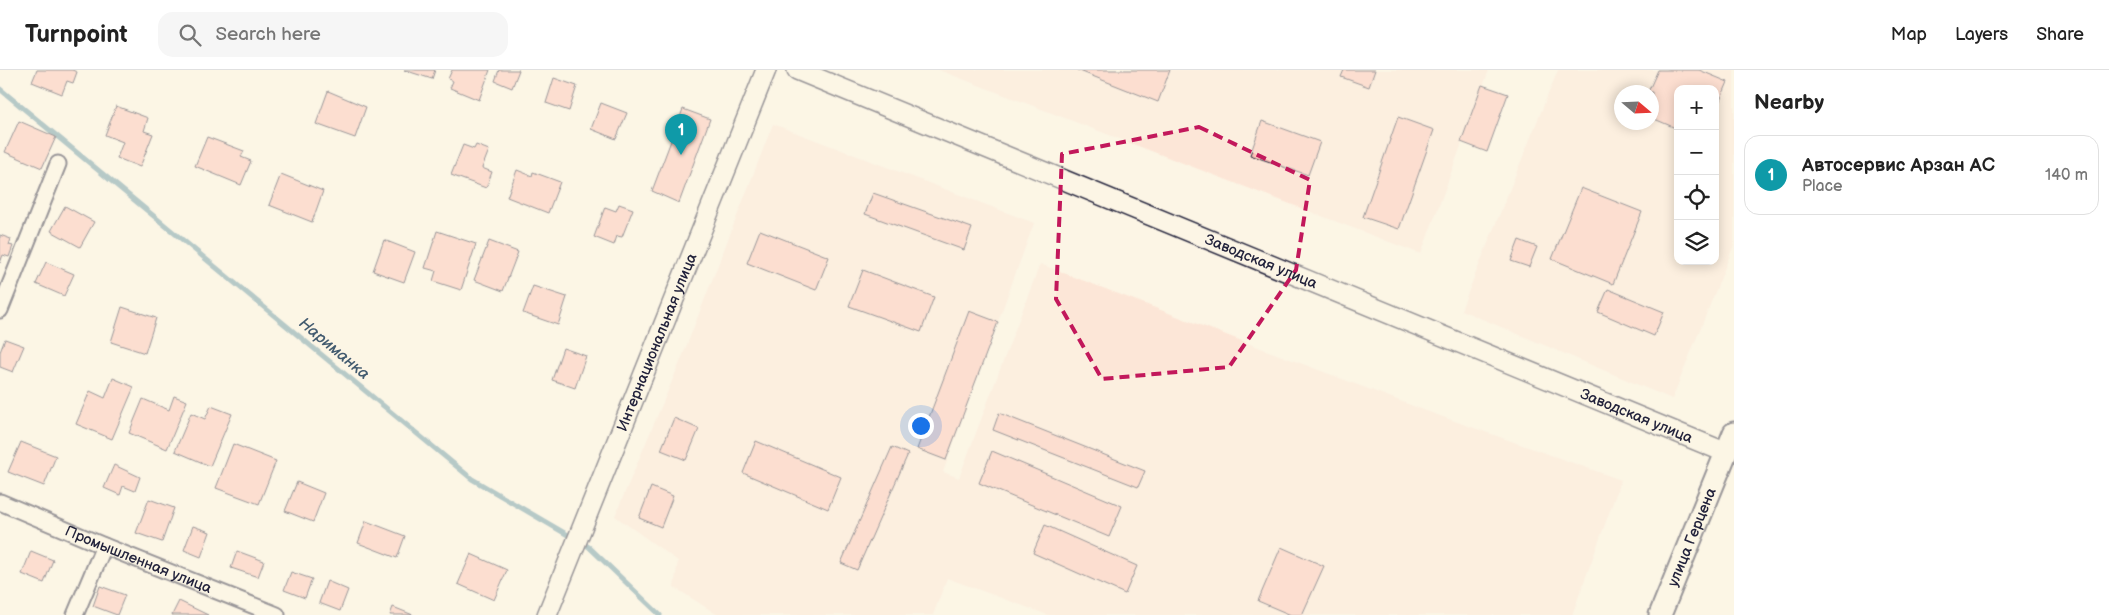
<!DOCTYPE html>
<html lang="en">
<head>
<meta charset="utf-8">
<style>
  :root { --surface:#fff; --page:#f6f6f6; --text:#222; --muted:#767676; --line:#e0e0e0; --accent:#2563eb }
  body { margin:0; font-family:"Balsamiq Sans",sans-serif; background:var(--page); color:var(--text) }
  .controls { position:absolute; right:15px; top:15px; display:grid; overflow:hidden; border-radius:10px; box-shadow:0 2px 12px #0003 }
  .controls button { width:45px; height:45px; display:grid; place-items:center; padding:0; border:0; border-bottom:1px solid var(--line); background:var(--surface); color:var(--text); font:25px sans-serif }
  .compass { position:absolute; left:1614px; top:15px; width:45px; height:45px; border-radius:50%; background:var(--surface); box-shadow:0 2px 12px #0003; rotate:109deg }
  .you { position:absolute; left:920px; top:355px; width:18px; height:18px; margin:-12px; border:4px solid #fff; border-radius:50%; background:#1a73e8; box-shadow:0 0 0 8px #1a73e833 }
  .badge { display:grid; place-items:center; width:32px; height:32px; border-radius:50%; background:var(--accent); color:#fff; font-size:16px; font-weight:700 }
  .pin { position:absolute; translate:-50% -41px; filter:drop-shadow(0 1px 2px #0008) }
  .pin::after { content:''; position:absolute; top:26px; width:18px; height:15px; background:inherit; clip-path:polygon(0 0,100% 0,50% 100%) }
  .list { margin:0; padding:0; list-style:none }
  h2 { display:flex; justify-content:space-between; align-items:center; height:65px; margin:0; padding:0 20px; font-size:21px }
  h2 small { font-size:16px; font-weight:400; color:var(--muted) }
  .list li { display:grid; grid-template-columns:32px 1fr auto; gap:15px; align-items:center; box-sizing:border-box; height:80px; margin:0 10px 10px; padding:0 10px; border:1px solid var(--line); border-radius:15px }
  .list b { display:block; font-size:19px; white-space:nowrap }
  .list p { margin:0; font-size:16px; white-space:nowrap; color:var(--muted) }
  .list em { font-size:16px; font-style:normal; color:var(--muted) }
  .icon { flex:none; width:28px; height:28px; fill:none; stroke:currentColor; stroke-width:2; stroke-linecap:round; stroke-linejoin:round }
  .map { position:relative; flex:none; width:1734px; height:545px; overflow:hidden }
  header { display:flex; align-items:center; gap:30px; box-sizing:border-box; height:70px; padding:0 25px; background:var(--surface); border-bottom:1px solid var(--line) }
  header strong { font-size:24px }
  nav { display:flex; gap:28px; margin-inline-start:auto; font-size:18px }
  .search { width:350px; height:45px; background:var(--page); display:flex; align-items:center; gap:12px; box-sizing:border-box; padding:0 18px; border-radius:15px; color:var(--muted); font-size:19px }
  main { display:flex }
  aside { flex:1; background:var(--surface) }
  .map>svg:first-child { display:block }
  .built { fill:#fce6d7; fill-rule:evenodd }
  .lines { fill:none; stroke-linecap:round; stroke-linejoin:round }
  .stream { stroke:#6393a2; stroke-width:5 }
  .building { fill:#fdc2b6; stroke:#22223b }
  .minor-casing { stroke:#22223b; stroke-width:19 }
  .tertiary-casing { stroke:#22223b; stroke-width:22 }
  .secondary-casing { stroke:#22223b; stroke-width:25 }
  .minor { stroke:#fcf5e5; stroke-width:15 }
  .tertiary { stroke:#fcf5e5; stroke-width:19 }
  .secondary { stroke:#fcf5e5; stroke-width:21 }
  .marked { fill:none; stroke:#c2185b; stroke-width:4; stroke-dasharray:10 6; stroke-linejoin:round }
  .labels { text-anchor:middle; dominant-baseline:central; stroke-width:4; stroke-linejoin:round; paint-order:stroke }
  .street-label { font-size:15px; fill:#22223b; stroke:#fcf5e5 }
  .water-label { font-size:16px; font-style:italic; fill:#425b6f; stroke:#fcf5e5 }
</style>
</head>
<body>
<header>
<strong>Turnpoint</strong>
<div class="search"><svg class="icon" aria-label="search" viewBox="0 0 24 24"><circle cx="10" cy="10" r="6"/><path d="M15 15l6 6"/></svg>Search here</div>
<nav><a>Map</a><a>Layers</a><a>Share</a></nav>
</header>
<main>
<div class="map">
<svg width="1734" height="545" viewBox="0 0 1734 545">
  <rect width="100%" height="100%" fill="#fcf5e5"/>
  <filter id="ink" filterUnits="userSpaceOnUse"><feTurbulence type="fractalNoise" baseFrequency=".02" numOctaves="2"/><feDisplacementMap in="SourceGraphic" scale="10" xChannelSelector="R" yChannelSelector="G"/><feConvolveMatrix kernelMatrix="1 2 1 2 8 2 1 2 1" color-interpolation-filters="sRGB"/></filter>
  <g filter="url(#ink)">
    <path class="built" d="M939,0H1489L1421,184Z
      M1558,0H1734V175L1672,329L1461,240ZM1678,19H1715V191H1678ZM1622,22H1652V52H1622Z
      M773,54L1034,153L943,402L959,408L1040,194L1426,341L1621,410L1572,545H1048L947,508L933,545H718L674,517L678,491L615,446L681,290Z"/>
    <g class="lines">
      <path class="stream" d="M0,19L472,409L573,468
        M581,472L589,477L660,545"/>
    </g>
    <path class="building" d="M37,0H72L77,2L73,13L67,11L62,24L32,12Z
      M404,0H435L432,9Z
      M452,0H490L479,30L450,18L453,11L448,9Z
      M499,0H519L512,18L495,11Z
      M1077,0H1170L1158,32Z
      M1344,0H1375L1369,17L1341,7Z
      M1658,0H1699L1728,12L1715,42V19H1678V59L1652,48V22H1648Z
      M554,8L577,16L569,41L546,33Z
      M1482,15L1508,24L1487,82L1461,72Z
      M328,21L366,37L355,68L316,54Z
      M601,33L627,43L616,69L591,59Z
      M116,36L148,48L144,61L153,64L140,97L117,88L123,72L105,65Z
      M683,39L710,49L679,133L652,121Z
      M1398,47L1434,60L1399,159L1363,147Z
      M19,51L56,67L42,98L5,82Z
      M1262,51L1320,72L1308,105L1250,85Z
      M207,67L244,81L241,87L251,91L241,115L195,96Z
      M463,75L474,79L476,75L489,80L482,98L492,102L486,118L451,105Z
      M517,100L532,106L533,102L560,112L548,143L507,127Z
      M281,104L323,121L312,152L269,135Z
      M1581,118L1642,142L1613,214L1552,189Z
      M873,123L972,158L964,180L865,144Z
      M619,134L633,139L622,167L617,166L614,175L594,167L605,137L616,141Z
      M65,136L94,152L80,177L51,161Z
      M760,160L829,187L816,220L747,193Z
      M437,161L476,174L461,220L433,211L436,201L425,198Z
      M0,165L11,169L9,175L13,176L9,187L3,185L0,193Z
      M384,170L415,182L404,212L373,201Z
      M1519,170L1537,177L1529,197L1511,191Z
      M489,171L518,182L503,221L474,210Z
      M46,192L74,204L64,226L36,214Z
      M863,200L934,227L921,262L849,236Z
      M533,216L567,227L558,255L523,243Z
      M1608,219L1664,242L1654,266L1598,242Z
      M122,237L156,248L145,283L111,272Z
      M969,241L998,252L946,390L917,379Z
      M5,269L24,276L13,302L0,297V282Z
      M563,278L586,286L575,318L552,310Z
      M113,308L134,317L112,369L76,354L90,321L105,328Z
      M174,326L187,331L167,379L129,363L143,329L169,340Z
      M211,336L232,344L210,396L175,381L191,343L205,349Z
      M999,343L1145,401L1138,417L993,360Z
      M674,348L699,359L686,390L661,380Z
      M756,371L841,407L828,439L743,403Z
      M21,372L56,386L44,416L8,402Z
      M233,374L276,391L259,434L216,418Z
      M892,377L908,384L857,500L841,493Z
      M992,381L1122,436L1109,467L979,413Z
      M114,395L140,407L135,421L123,416L120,425L104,418Z
      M297,412L324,423L313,452L285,441Z
      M651,417L673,426L661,457L639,448Z
      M149,429L174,438L162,472L136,463Z
      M366,451L405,466L397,488L358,473Z
      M1045,455L1137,496L1125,524L1033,483Z
      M193,456L210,462L201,487L184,480Z
      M1281,477L1324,496L1302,545H1291L1258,531Z
      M31,481L53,490L44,513L22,504Z
      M237,481L264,491L258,507L231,498Z
      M471,484L507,500L494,530L458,514Z
      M291,502L312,509L305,528L284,520Z
      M327,511L348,520L340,541L319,533Z
      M100,516L125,525L117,545L93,536Z
      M179,531L208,545H172Z
      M393,537L413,545H390Z"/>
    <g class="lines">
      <defs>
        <g id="minor">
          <path d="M0,240L58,94"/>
          <path id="s1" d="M0,432L104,476L277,545"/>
          <path d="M75,545L104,476"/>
        </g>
        <g id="tertiary">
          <path id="s2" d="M797,0L1727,383"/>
          <path id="s3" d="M547,545L766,0"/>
        </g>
        <g id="secondary">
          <path id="s4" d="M1660,545L1734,363"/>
        </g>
      </defs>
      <use href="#minor" class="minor-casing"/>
      <use href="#tertiary" class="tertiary-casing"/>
      <use href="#secondary" class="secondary-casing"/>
      <use href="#minor" class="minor"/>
      <use href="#tertiary" class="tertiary"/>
      <use href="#secondary" class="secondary"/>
    </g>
  </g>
  <path d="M0 0H1734V545H0ZM1199,57L1310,110L1296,200L1229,297L1102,309L1056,229L1062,84Z" fill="#fcf5e5" fill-opacity=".55" fill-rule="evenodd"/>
  <path class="marked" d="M1199,57L1310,110L1296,200L1229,297L1102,309L1056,229L1062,84Z"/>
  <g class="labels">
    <g class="street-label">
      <text stroke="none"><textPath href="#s2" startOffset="502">Заводская улица</textPath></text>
      <text stroke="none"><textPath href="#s3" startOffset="294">Интернациональная улица</textPath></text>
      <text stroke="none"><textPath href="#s2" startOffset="908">Заводская улица</textPath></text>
      <text stroke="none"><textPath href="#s4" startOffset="84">улица Герцена</textPath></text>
      <text stroke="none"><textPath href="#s1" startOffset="150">Промышленная улица</textPath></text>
    </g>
    <g class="water-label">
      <text transform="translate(334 279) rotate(40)">Нариманка</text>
    </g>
  </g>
</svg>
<div class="controls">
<button>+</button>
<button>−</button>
<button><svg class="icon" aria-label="locate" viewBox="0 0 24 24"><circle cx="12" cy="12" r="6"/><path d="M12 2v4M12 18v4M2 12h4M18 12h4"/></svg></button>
<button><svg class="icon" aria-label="layers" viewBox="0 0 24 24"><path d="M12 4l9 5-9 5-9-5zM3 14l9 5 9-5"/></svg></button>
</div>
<svg class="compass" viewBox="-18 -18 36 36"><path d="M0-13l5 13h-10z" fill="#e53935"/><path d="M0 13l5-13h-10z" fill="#767676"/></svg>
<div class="you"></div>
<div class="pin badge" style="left:681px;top:85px;background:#0f9aa8">1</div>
</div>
<aside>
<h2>Nearby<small></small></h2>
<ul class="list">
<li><span class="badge" style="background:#0f9aa8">1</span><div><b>Автосервис Арзан АС</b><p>Place</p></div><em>140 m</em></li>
</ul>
</aside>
</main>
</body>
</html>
